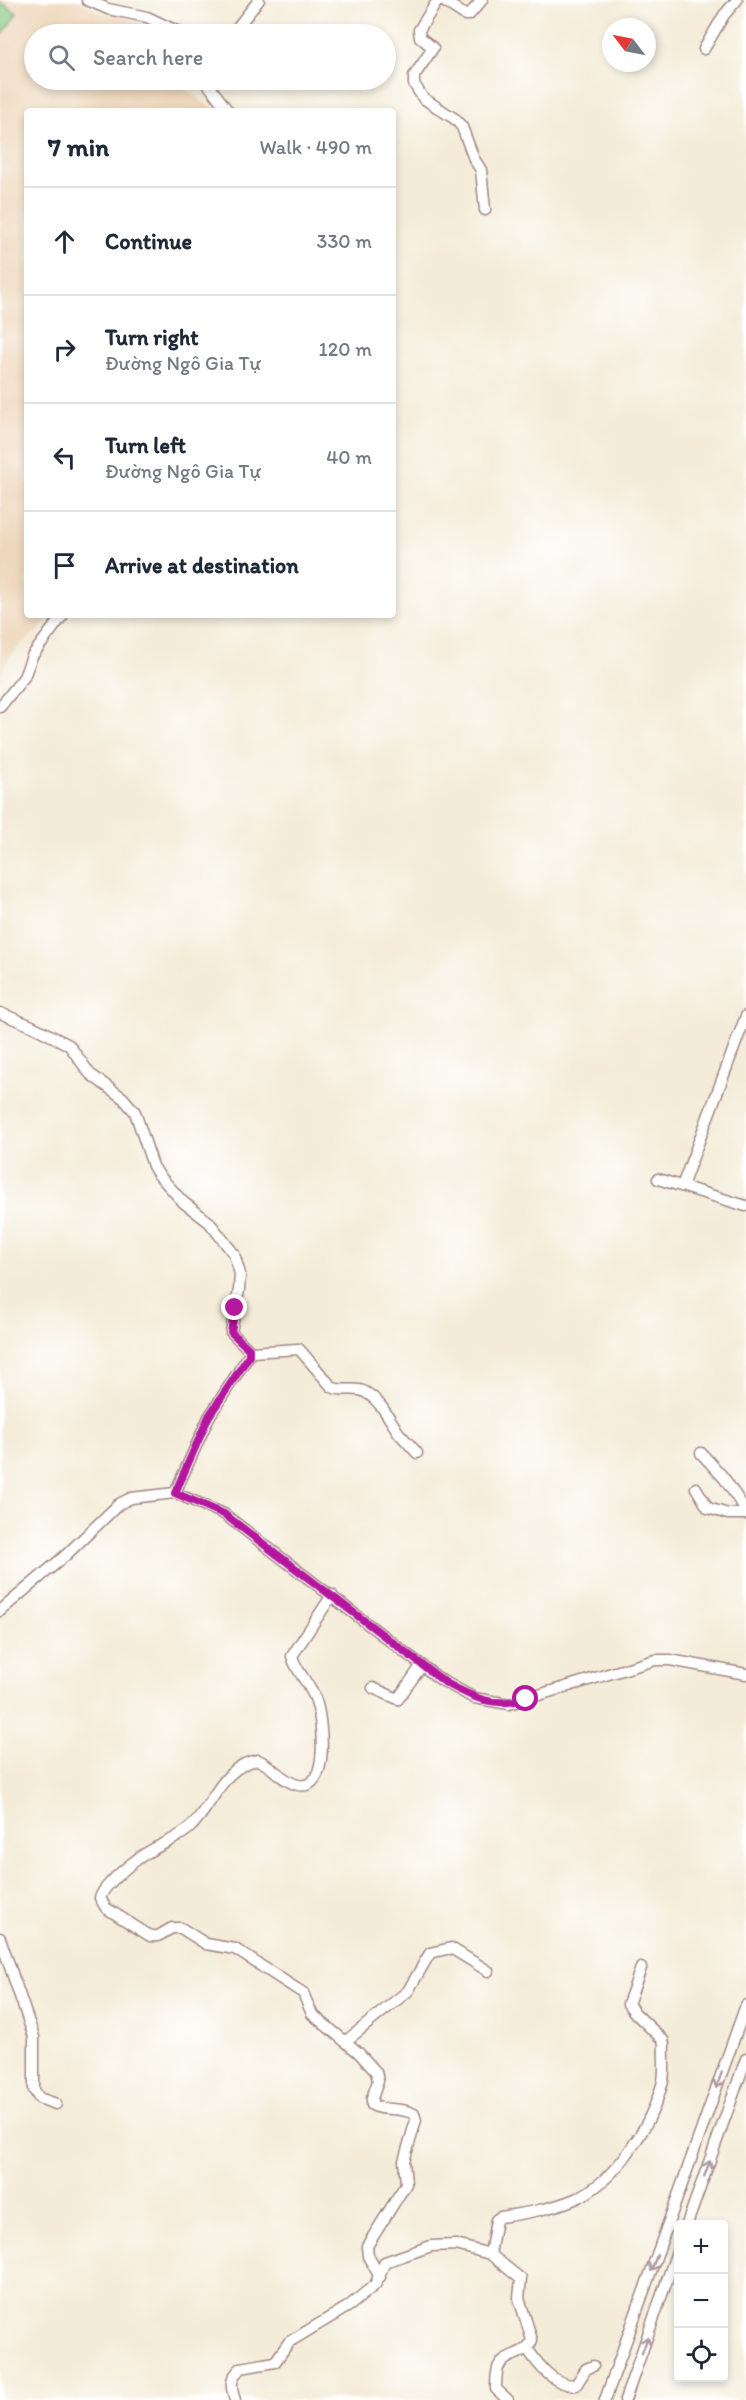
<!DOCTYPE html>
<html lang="en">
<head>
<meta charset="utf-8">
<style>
  :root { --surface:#fff; --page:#f2f2f3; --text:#1f2937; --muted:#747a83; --line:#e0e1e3 }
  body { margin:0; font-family:Itim,sans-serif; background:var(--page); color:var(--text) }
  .controls { position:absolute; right:18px; bottom:18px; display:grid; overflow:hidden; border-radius:6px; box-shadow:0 3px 9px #0003 }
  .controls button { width:54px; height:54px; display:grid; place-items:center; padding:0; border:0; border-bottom:2px solid var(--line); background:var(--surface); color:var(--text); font:30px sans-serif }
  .compass { position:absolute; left:602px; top:18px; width:54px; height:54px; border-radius:50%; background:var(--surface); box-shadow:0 3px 9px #0003; rotate:302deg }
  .stop { position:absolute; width:18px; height:18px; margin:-14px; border:4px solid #b5179e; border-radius:50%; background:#fff }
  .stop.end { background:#b5179e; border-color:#fff; box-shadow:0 2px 6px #0008 }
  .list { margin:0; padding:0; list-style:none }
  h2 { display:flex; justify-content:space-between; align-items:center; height:78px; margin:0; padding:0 24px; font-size:26px }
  h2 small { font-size:20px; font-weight:400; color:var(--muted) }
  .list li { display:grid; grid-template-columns:39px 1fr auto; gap:18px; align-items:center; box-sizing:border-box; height:108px; padding:0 24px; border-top:2px solid var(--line) }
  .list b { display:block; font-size:22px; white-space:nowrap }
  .list p { margin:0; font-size:20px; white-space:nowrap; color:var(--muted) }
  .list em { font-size:20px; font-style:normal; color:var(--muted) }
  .icon { flex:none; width:33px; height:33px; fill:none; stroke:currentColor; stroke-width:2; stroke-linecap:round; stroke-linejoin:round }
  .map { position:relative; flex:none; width:746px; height:2400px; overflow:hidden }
  .search { position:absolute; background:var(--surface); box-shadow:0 3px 9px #0003; left:24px; top:24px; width:372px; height:66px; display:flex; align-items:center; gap:15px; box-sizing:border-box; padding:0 21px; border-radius:33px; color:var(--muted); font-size:22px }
  .panel { position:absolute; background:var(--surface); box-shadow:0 3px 9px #0003; left:24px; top:108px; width:372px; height:510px; border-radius:6px }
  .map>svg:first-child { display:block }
  .built { fill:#eed7bb }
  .green { fill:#82c984; stroke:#667458; stroke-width:1.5 }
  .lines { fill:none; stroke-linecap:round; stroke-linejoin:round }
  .minor-casing { stroke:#9f8682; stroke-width:13 }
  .minor { stroke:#fff; stroke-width:10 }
  .oneway { stroke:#ae9aa0 }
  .route { stroke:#b5179e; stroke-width:8 }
</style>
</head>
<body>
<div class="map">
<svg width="746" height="2400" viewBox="0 0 746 2400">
  <rect width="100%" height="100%" fill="#fff"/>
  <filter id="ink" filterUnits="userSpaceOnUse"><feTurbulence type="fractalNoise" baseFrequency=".0167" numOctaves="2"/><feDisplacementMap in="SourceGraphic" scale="12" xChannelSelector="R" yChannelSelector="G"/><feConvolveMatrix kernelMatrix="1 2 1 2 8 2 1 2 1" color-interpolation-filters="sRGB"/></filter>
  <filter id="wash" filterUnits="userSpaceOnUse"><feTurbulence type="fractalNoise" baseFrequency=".008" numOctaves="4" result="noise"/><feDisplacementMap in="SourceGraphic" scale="24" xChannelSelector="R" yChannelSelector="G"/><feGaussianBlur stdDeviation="1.35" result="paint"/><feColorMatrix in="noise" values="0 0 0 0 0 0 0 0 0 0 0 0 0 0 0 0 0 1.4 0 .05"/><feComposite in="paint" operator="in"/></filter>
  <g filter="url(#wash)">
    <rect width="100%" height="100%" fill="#f4ecd8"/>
    <path class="built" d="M0,0H78L100,13L124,16L170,34H34V80H178L179,85L217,111H27V615H51L40,629L18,647L4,665L0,684Z"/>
    <path class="green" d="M0,2L17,13L0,39Z"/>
  </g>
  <g filter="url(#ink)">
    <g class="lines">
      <defs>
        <path id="minor" d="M87,0L108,9L147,17L183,34
          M438,0L419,30L420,37L433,48L414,76V84L423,98L455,119L462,127L474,159L481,170L485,210
          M442,0L465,15H469L482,0
          M232,34L259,0
          M704,49L724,15L737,0
          M205,80L228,111
          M0,707L24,677L32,656L63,615
          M0,1013L32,1026L69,1045L90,1074L123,1098L135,1112L153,1166L158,1174L183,1202L209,1222L234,1254L240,1274L239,1290L231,1332L251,1352L209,1417L175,1493
          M658,1179L746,1206
          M682,1186L746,1016
          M251,1352L299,1349L332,1387C342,1393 355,1386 365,1392C380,1400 389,1418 398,1432C404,1439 411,1446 417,1453
          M701,1453L724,1478L746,1511
          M696,1488L708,1508L728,1514H746
          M332,1595L292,1656C296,1672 311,1685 316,1701C322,1719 331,1792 298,1785C283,1782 273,1766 258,1760C221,1765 212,1810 187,1830C176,1839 162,1844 150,1851C137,1858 104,1884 100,1898L106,1908L150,1936H158L172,1928H181L206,1944L235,1949L303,1993L312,2014L359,2053L376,2072L378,2081L372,2098V2105C383,2112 399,2106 414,2114L416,2120L404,2161L406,2184L367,2246L368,2256L380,2277
          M0,1611L66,1555L119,1504L131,1498L175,1493L224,1514L441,1680L474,1698L509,1704L655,1660H670L746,1674
          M373,1688L398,1699L422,1665
          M0,1938L34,2037V2090L39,2098L56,2104
          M346,2041L408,1991L430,1953L451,1948L488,1971
          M687,2224L746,2059
          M490,2254L496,2220L500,2217C526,2213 551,2209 575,2199C616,2181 650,2127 662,2085C666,2073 663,2057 664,2044L663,2040L635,2013L628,2004L641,1968
          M527,2348C538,2365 554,2386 576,2385L586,2369L593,2366
          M235,2400C230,2386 230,2378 241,2368L275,2362L289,2342L349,2306L375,2285L385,2262L431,2246L456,2245L490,2254L521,2279L519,2298L532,2340C527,2356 504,2353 498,2368C496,2375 496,2382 496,2389L508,2400
          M605,2400L746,2005
          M625,2400L678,2249"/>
      </defs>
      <use href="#minor" class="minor-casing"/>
      <use href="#minor" class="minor"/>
    </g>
    <defs><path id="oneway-shaft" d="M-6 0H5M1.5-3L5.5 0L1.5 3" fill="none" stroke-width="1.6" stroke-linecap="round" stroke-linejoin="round" transform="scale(1.5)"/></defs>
    <g class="oneway">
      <use href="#oneway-shaft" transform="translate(719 2080) rotate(110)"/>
      <use href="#oneway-shaft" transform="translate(707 2169) rotate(-70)"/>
      <use href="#oneway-shaft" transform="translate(654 2263) rotate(110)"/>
      <use href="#oneway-shaft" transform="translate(645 2345) rotate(-70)"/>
    </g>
  </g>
  <g class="lines" filter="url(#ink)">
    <path class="route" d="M235,1308L231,1332L249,1349V1356L209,1416L175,1493L224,1514L446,1683C474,1698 493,1708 526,1699"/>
  </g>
</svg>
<div class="controls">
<button>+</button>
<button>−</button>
<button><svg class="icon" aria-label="locate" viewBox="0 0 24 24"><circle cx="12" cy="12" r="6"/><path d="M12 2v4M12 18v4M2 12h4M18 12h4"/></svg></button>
</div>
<svg class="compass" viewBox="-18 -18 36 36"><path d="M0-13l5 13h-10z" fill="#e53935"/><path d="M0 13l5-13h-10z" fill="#747a83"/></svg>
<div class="stop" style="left:526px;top:1699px"></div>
<div class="stop end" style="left:235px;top:1308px"></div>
<div class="search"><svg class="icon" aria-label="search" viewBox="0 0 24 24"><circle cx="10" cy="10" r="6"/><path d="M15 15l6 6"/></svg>Search here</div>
<section class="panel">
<h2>7 min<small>Walk · 490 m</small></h2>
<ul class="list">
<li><svg class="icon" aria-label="ahead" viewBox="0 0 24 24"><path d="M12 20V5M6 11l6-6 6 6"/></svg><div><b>Continue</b></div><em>330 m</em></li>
<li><svg class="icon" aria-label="right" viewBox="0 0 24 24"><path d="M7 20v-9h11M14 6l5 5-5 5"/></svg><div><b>Turn right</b><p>Đường Ngô Gia Tự</p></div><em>120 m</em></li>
<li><svg class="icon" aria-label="left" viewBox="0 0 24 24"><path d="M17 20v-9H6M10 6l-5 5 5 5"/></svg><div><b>Turn left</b><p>Đường Ngô Gia Tự</p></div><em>40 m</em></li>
<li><svg class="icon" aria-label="arrive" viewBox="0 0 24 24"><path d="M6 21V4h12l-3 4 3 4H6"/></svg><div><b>Arrive at destination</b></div></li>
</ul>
</section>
</div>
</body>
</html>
